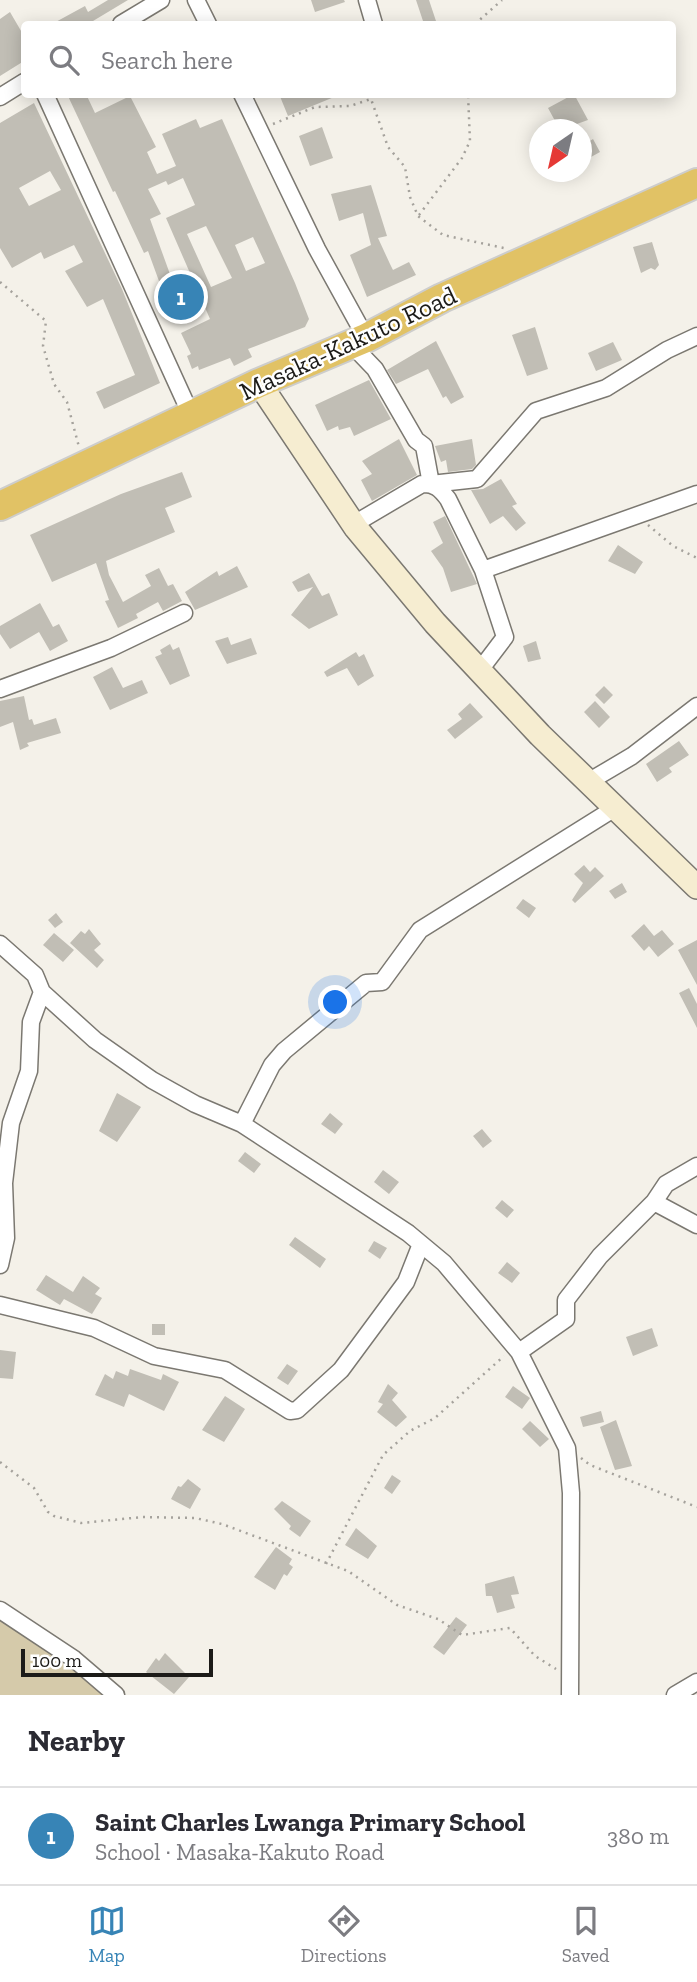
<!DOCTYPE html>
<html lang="en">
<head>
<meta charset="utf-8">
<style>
  :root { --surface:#fff; --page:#f2f2f3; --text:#2b2b33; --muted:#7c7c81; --line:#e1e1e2; --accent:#3784b6 }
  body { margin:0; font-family:"Zilla Slab",serif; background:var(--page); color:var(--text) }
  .compass { position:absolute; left:529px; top:119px; width:63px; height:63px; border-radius:50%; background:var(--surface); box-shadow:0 4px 18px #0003; rotate:214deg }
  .scale { position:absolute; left:21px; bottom:18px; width:192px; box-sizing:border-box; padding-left:7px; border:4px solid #1c1b18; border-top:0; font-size:19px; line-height:24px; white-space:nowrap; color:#1c1b18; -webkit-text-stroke:5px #fff; paint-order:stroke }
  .you { position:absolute; left:336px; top:1003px; width:24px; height:24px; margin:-18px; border:5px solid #fff; border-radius:50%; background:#1a73e8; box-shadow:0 0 0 10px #1a73e833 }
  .badge { display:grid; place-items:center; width:46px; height:46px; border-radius:50%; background:var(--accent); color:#fff; font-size:23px; font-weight:700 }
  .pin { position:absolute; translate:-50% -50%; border:4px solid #fff; box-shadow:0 2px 7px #0006 }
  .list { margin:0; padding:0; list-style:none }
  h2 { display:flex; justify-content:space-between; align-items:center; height:91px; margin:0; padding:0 28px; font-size:30px }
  h2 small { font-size:23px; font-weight:400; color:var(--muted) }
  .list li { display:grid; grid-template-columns:46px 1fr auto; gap:21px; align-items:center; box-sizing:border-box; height:98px; padding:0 28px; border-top:2px solid var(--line) }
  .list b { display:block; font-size:26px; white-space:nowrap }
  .list p { margin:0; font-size:23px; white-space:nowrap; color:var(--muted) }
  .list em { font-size:23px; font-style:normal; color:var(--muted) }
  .icon { flex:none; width:38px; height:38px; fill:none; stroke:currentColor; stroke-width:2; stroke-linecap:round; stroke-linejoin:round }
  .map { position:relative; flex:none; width:697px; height:1695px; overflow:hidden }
  .search { position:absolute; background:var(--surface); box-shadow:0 4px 18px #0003; left:21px; right:21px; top:21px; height:77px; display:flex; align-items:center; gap:18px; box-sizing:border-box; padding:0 24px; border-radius:7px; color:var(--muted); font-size:26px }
  .sheet { height:189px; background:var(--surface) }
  nav { display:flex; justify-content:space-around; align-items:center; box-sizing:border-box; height:98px; border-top:2px solid var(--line); background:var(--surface); font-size:19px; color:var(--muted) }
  nav a { display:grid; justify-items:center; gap:4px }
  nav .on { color:var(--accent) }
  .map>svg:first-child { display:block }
  .green { fill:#d5caaa }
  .building { fill:#c1beb5; fill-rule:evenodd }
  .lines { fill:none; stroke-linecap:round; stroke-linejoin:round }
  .street-casing { stroke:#7b7871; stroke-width:19 }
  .secondary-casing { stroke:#7b7871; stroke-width:26 }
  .highway-casing { stroke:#cdcdcc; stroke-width:32 }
  .path { stroke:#a5a29c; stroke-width:2.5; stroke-dasharray:2 5; stroke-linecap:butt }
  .street { stroke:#fff; stroke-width:16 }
  .secondary { stroke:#f6edd1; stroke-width:23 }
  .highway { stroke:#e1c265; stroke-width:28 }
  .labels { text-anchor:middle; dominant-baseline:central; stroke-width:5; stroke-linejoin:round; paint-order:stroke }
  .street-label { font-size:26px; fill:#1c1b18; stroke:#fff }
</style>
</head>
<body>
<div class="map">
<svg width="697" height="1695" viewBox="0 0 697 1695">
  <rect width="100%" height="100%" fill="#f4f1e9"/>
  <path class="green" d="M0,1615L108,1695H0Z"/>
  <path class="building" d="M108,0H128L88,24H52L85,6L88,12Z
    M311,0H344L345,2L315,12Z
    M416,0H429L437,24H424Z
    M10,12L24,36V61L0,76V19Z
    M67,94H86L95,113L130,96L156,147L147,152L157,174L176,166L162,134L196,119L200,128L222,119L295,283L309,319L305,327L248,349L252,357L234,366L230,358L199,370L198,366L192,369L187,356L191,354L181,333L210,319L166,218L195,205L183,178L168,185L166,181L148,189L161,214L150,219L183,310L171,314L148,251L144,253L115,191L113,192ZM206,226L232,278L211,287L187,234ZM253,237L265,263L246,271L235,245Z
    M279,94H339V95L288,116Z
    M574,94L588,120L560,130L548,108Z
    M34,103L122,289L160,383L104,409L96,392L135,375L103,299L87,307L65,271L83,262L74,245L44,259L41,252L12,268L0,248V123ZM50,171L61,190L29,206L19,188Z
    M322,127L333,158L310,166L299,136Z
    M593,139L600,152L582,162V146Z
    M371,185L387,236L378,238L390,264L393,270L409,262L416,275L367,297L350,255L371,245L363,213L339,221L331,194Z
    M652,242L659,265L655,270L651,268L641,273L633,247Z
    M535,327L548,369L527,376L512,335Z
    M436,341L464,397L451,404L446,396L443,398L428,369L396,384L387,370Z
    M613,342L622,360L596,371L588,353Z
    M369,380L391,419L354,436L350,427L339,430L338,426L327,431L315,405Z
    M399,439L417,475L372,501L361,480L372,474L362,461Z
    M472,439L476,465L472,469L448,472L446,460L441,462L435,446Z
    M182,472L192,497L165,508L175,532L106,561L109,575L123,602L151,586L145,575L159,568L168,586L173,584L182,601L163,611L158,602L136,614L138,618L118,628L105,601L109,600L96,563L52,582L30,535L121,494Z
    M501,479L517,504L512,506L526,523L516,531L503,516L490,524L471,490L483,489Z
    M445,516L477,584L451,592L443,568L431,551L443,543L433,522Z
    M618,545L643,562L635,574L608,561Z
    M237,566L248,587L195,610L185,592L217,571L219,576Z
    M309,573L322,596L329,593L338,615L309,629L291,615L313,587L298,592L292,582Z
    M40,603L53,627L59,624L68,641L50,651L39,632L10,649L0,634V626Z
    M228,637L231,645L251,638L257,654L227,664L215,641Z
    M536,641L541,659L528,662L523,646Z
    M170,644L173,650L179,647L190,676L170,685L155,657L162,654L160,650Z
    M356,652L359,657L364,654L374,676L358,686L347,668L327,677L324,672Z
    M112,667L123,688L142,680L148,693L110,710L93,677Z
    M604,686L613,695L604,704L595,695Z
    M24,696L29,720L32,719L34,725L56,718L61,733L27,743L29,746L20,750L13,722L0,727V701Z
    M595,701L610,717L599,728L584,712Z
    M470,703L483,717L455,739L447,730L462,719L458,714Z
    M679,741L689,755L669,768L672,772L657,782L646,764Z
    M584,865L590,872L595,867L604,876L575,903L572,900L583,883L574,874Z
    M622,883L627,892L615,899L609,891Z
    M523,899L536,908L529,918L516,908Z
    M56,913L63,922L55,928L48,920Z
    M644,924L654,936L662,930L674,944L658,957L649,946L644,951L631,936Z
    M89,929L101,944L94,950L104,960L97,968L70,943L81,931L85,934Z
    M54,933L74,950L63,962L43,945Z
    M697,940V985L678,950Z
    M689,988L697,1004V1028L679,993Z
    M117,1093L141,1107L117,1142L99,1131Z
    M330,1113L343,1124L335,1134L321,1124Z
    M482,1129L492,1141L483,1148L473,1136Z
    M245,1152L261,1164L254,1173L238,1161Z
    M383,1170L399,1182L389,1194L374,1182Z
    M502,1200L514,1210L507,1218L495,1208Z
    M295,1237L326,1259L320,1268L289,1245Z
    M374,1241L387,1248L380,1259L368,1251Z
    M507,1262L520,1273L512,1283L498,1273Z
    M46,1275L73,1292L83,1276L100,1288L95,1294L102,1298L92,1314L64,1299L60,1305L36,1290Z
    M152,1324H165V1335H152Z
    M652,1328L658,1346L633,1356L626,1337Z
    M0,1350L16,1352L13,1379L0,1378Z
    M287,1364L298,1371L288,1385L277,1378Z
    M130,1369L161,1380L163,1374L179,1382L164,1411L129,1394L124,1407L95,1395L105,1374L113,1379L116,1371L128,1376Z
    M388,1384L398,1393L392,1400L407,1417L396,1427L377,1412L383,1404L378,1402Z
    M513,1386L530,1398L522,1409L505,1397Z
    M225,1396L245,1409L224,1442L202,1430Z
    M601,1411L604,1422L583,1427L580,1417Z
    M616,1420L632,1466L615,1470L600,1427Z
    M530,1421L549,1439L540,1447L522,1429Z
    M392,1475L401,1481L392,1494L384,1488Z
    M188,1479L201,1489L190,1509L171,1499L178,1486L181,1487Z
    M282,1501L311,1521L300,1537L289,1529L291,1526L274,1509Z
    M356,1528L377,1546L368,1559L345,1545Z
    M276,1547L292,1559L289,1564L293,1567L287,1576L284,1574L275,1590L254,1577Z
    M514,1576L519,1594L511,1595L515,1608L497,1613L492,1596H486L485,1584Z
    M456,1617L467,1625L444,1655L433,1647Z
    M165,1653L189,1677L174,1694L146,1672L156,1658L159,1661Z"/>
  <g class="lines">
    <defs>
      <path id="street" d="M196,0L208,24
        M367,0L374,24
        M121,24L161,0
        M45,94L192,417
        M242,94L317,249L366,338
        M0,97L24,82
        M351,344L375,369L416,440L424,446L431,484L477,479L536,411L606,388L667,350L697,336
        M354,524L422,484C435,483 441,490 448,499L483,570L505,637L480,670
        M483,570L697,494
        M0,689L111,648L184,613
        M588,782L632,756L697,706
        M0,944L35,975L42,992L95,1040L152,1080L195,1104L242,1124L408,1233L444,1263L519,1352L567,1448L571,1493L570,1695
        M242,1124L272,1065L284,1051L366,983L382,982L420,930L615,808
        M654,1202L697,1225
        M0,1265L6,1238L4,1183L11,1123L29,1071L31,1022L42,992
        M0,1305L94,1328L154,1356L225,1370L290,1411L297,1410L341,1370L406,1282L421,1244
        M519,1352L566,1319V1300L600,1256L654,1202L666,1184L697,1166
        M0,1610L74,1659L116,1695
        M675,1695L697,1682"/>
      <path id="secondary" d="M259,383L356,528L435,623L540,735L697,887"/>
      <path id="highway" d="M0,506L259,383L366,338L442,298L697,183"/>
    </defs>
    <use href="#street" class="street-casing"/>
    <use href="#secondary" class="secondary-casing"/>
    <use href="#highway" class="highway-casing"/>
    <path class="path" d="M475,24L502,0
      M273,124L315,107L350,106L371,99L388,147L405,167L410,197L418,216L443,235L504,248
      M419,215L462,158L470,141L468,94
      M0,282L46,321L43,346L54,384L67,402L79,447
      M648,525L673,546L697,558
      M581,1458L590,1465L697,1507
      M0,1462L34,1488L48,1512L54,1516L81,1523L143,1517L195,1518L222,1524L348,1571L397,1605L438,1619L462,1635L510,1628L535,1656L556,1669
      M326,1564L383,1455L410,1431L435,1418L504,1356"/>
    <use href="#street" class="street"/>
    <use href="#secondary" class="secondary"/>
    <use href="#highway" class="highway"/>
  </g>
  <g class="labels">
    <g class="street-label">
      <text transform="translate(348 343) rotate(-25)">Masaka-Kakuto Road</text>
    </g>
  </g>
</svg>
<svg class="compass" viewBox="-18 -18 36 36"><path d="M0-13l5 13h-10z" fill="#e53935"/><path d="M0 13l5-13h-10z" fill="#7c7c81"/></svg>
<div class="scale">100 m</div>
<div class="you"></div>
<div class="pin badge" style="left:181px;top:297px">1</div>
<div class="search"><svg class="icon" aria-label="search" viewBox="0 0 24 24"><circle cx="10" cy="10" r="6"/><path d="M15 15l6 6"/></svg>Search here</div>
</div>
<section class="sheet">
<h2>Nearby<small></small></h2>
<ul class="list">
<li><span class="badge">1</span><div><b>Saint Charles Lwanga Primary School</b><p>School · Masaka-Kakuto Road</p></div><em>380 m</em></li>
</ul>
</section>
<nav>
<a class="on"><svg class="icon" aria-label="map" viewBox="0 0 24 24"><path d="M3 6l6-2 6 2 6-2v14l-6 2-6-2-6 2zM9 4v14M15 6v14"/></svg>Map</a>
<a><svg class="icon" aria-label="directions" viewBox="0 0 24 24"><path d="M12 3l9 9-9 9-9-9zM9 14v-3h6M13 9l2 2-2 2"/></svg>Directions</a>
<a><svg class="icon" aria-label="saved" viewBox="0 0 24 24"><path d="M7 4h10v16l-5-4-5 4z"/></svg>Saved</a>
</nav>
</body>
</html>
